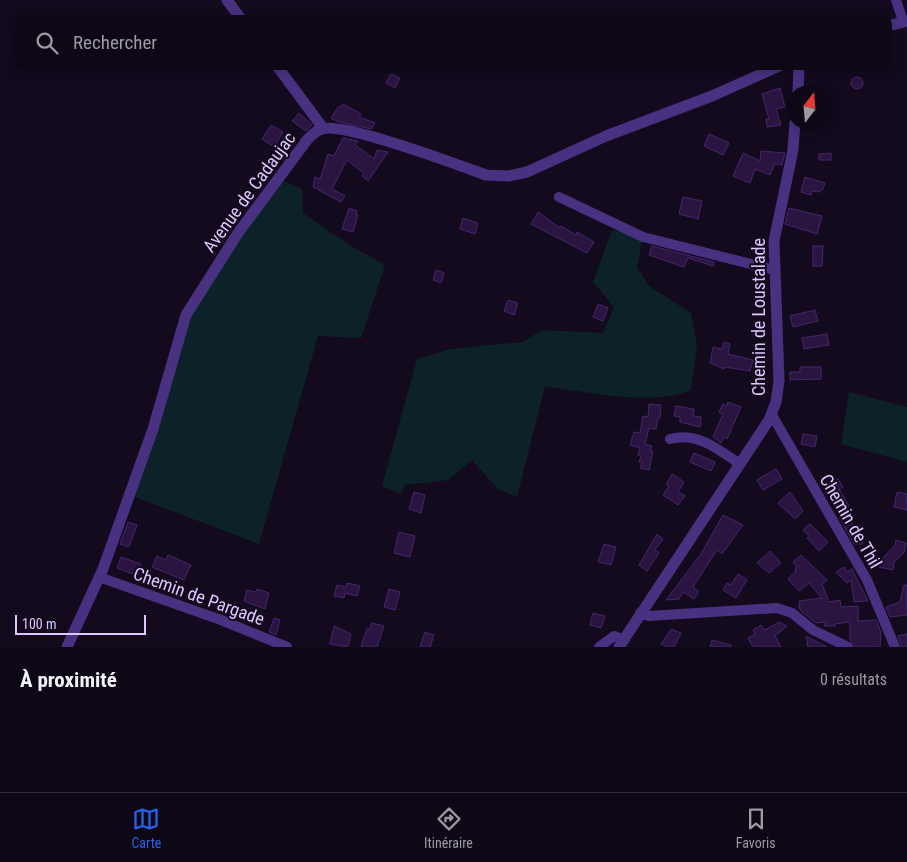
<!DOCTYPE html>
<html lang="fr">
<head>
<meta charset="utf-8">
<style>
  :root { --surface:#0e0816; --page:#17111f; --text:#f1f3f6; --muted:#9b9aa1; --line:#2e2935; --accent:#2563eb }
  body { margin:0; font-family:"Roboto Condensed",sans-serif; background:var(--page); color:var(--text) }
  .compass { position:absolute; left:787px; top:85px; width:45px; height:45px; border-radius:50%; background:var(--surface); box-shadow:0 2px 12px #0003; rotate:16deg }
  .scale { position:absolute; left:15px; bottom:12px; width:131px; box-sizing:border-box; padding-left:5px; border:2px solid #dcc7ff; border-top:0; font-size:14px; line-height:18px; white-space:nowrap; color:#dcc7ff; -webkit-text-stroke:4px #130a1e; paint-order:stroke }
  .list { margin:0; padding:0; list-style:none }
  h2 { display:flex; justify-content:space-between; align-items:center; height:65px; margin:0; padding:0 20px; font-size:21px }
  h2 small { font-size:16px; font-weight:400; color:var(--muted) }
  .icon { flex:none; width:28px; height:28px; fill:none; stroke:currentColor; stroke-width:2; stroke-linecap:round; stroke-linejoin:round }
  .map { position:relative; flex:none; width:907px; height:647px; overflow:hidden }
  .search { position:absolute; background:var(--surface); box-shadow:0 2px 12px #0003; left:15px; right:15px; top:15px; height:55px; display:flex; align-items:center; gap:12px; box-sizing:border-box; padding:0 18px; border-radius:10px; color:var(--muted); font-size:19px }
  .sheet { height:145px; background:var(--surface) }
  nav { display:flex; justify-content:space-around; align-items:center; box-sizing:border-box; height:70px; border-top:1px solid var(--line); background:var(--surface); font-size:14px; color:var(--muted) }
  nav a { display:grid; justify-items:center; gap:2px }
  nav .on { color:var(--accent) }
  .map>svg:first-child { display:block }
  .green { fill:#0d2228 }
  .building { fill:#291540; stroke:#47256e }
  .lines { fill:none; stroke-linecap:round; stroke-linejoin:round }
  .minor { stroke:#493181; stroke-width:10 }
  .tertiary { stroke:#493181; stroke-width:11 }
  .labels { text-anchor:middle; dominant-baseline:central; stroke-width:4; stroke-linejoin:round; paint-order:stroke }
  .street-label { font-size:18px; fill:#dcc7ff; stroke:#130a1e }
</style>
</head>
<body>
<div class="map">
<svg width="907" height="647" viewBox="0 0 907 647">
  <rect width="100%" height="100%" fill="#130a1e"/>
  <path class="green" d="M279,179L302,189L303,213L351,246L385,265L361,338L318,336L259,544L127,494L194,305Z
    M612,230L643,237L637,267L649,286L691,313L697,345L691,390C649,407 589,392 545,386L517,497L498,489L472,460L448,480L405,485L402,494L382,486L417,359L450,349L523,342L542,330L603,333L614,307L593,282Z
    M849,392L907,407V462L841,444Z"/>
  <path class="building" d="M391,74L400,78L395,88L386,83Z
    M851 83a6 6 0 1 1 12 0a6 6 0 1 1-12 0Z
    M780,88L785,107L776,109L781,125L767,127L766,119H769L762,94Z
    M343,104L361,114L359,117L375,123L371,129L339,122L331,118L339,106L341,107Z
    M299,113L312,125L306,131L292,121Z
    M271,125L283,132L274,147L262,139Z
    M709,134L729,143L723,155L704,146Z
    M343,138L358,141L355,145L374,159L377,150L388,152L368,181L362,176L364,173L347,160L332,189L345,196L341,202L313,187L315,177L320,179L328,154L334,156Z
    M761,151L785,153L782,165L775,164L770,175L755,169L750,183L733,176L743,153L760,161Z
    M831,153V160H819V154Z
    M805,177L825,183L823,189L819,192L812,191L811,195L801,192Z
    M683,197L702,201L698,219L679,214Z
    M349,208L357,211L356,215H358L353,232L342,229Z
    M789,208L822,216L817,234L785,224Z
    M538,212L560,228L561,226L576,235L577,232L594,242L587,253L531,224Z
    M463,218L478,223L475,234L460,229Z
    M652,246L714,262L713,266L688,258L684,267L649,255Z
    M813,246H823L822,266H813Z
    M436,270L444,273L441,283L433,280Z
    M508,300L518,303L514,315L504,311Z
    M598,304L608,308L603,321L593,317Z
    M815,310L818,321L793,327L790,316Z
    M827,334L829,345L804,349L802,338Z
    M724,342L730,344L728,354L753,360L750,371L725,367L724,369L710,363L713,347L722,349Z
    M800,367H821V379L790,380V372H800Z
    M728,402L741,407L727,439L724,437L721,443L713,437L723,414L719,412L723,404L727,406Z
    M649,404L661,405L660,418H658L656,429L649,428L645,444L652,446L650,451H653L649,470L640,468L642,463L639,462L641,456L638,455L640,448L630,445L634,432L640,433L643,416L648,417Z
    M676,406L694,409L693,416L701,417L700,427L680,422V417L674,416Z
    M803,434L817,436L815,447L801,444Z
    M694,453L715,462L711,471L690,462Z
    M776,469L782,479L763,490L757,480Z
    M672,474L684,482L678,492L685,496L678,505L663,495L669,486L666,484Z
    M838,479L843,487L839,489L849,506L839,512L825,486Z
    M414,492L425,495L421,513L409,509Z
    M790,492L803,511L795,519L778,503Z
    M897,492L907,494V510L894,507Z
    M723,515L743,525L722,554L717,550L693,587L699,591L694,599L683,592L679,599L666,600L701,554Z
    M839,517H852V526H860L858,536H863L862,544H854Z
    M128,522L137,525L129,547L120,544Z
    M810,524L828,542L819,551L807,538L809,536L803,530Z
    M399,532L415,536L410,557L394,553Z
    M657,534L663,539L655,550L659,553L647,571L639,565Z
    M896,540L906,543L904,553L894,562L893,570L879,567L881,560L895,545Z
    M604,544L616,547L611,565L598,562Z
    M770,551L781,563L769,573L757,563Z
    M168,555L191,565L184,580L152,567L157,556L166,560Z
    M801,555L827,580L822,584L829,602L840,600L841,607L858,606V621L876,620L881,632L880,647H855L850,640V622L835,624V626H824L826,622L816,623L802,612L798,606H800L799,601L822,598L809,583L799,591L788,579L796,571L795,569L797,567L793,562Z
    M121,557L141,564L138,576L117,568Z
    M844,567L847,572L852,569L868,601L854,602L851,580L847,583L836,572Z
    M738,574L747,580L736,598L723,590L727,583L731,585Z
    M347,583L360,586L357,596L345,593L344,598L334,596L337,585L346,587Z
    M904,585H907V615L890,617L886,607L900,602Z
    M257,589L269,593L265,609L244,601L247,590L256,592Z
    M389,589L400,592L395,610L384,607Z
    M593,613L605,616L601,628L590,625Z
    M274,618L280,620L276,635L269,632Z
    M779,622L787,626L775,636L781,647H753L748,638L755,634L753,630L761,625L765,630Z
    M372,623L384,626L377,647H361L367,629H370Z
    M334,626L351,634L348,647L330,644Z
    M671,629L681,633L674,647H668L661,644Z
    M425,632L434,635L430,647H420Z
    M907,634V647H902L898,636Z
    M806,636L827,647H808Z
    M712,640L731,645V647H710Z"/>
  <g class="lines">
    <path class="minor" d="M896,0L903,21
      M559,197L643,237L775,270
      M772,415L867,580L895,647
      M670,439C697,431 719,450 740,464
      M99,577L221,620L287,647
      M640,613L649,616L777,608L792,613L813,630L848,647
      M599,647L614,636L624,640"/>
    <path class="tertiary" d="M227,0L241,19
      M888,26L907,21
      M277,66L323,128
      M798,92L799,66
      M67,647L103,569L153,429L186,315L238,233L307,140C311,136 316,130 322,129C344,122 458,165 486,175L508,176L527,172L606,136L712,96L779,66
      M619,647L769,420L776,402L779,381L774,241L793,150L795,122"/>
  </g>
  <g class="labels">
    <g class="street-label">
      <text transform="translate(249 192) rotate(-54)">Avenue de Cadaujac</text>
      <text transform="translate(758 317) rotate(-90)">Chemin de Loustalade</text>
      <text transform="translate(851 521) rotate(60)">Chemin de Thil</text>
      <text transform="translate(199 596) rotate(20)">Chemin de Pargade</text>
    </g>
  </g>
</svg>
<svg class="compass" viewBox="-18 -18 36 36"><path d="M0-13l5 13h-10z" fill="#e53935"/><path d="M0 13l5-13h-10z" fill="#9b9aa1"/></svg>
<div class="scale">100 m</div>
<div class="search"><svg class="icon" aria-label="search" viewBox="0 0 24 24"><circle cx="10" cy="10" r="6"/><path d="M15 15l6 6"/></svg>Rechercher</div>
</div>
<section class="sheet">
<h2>À proximité<small>0 résultats</small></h2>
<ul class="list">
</ul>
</section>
<nav>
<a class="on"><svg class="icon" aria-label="map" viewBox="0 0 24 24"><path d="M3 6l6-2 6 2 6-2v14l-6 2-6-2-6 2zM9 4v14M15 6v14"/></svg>Carte</a>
<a><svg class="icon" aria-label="directions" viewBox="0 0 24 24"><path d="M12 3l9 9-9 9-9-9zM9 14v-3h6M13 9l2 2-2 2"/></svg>Itinéraire</a>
<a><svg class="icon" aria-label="saved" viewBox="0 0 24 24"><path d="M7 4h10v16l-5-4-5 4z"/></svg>Favoris</a>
</nav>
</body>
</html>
